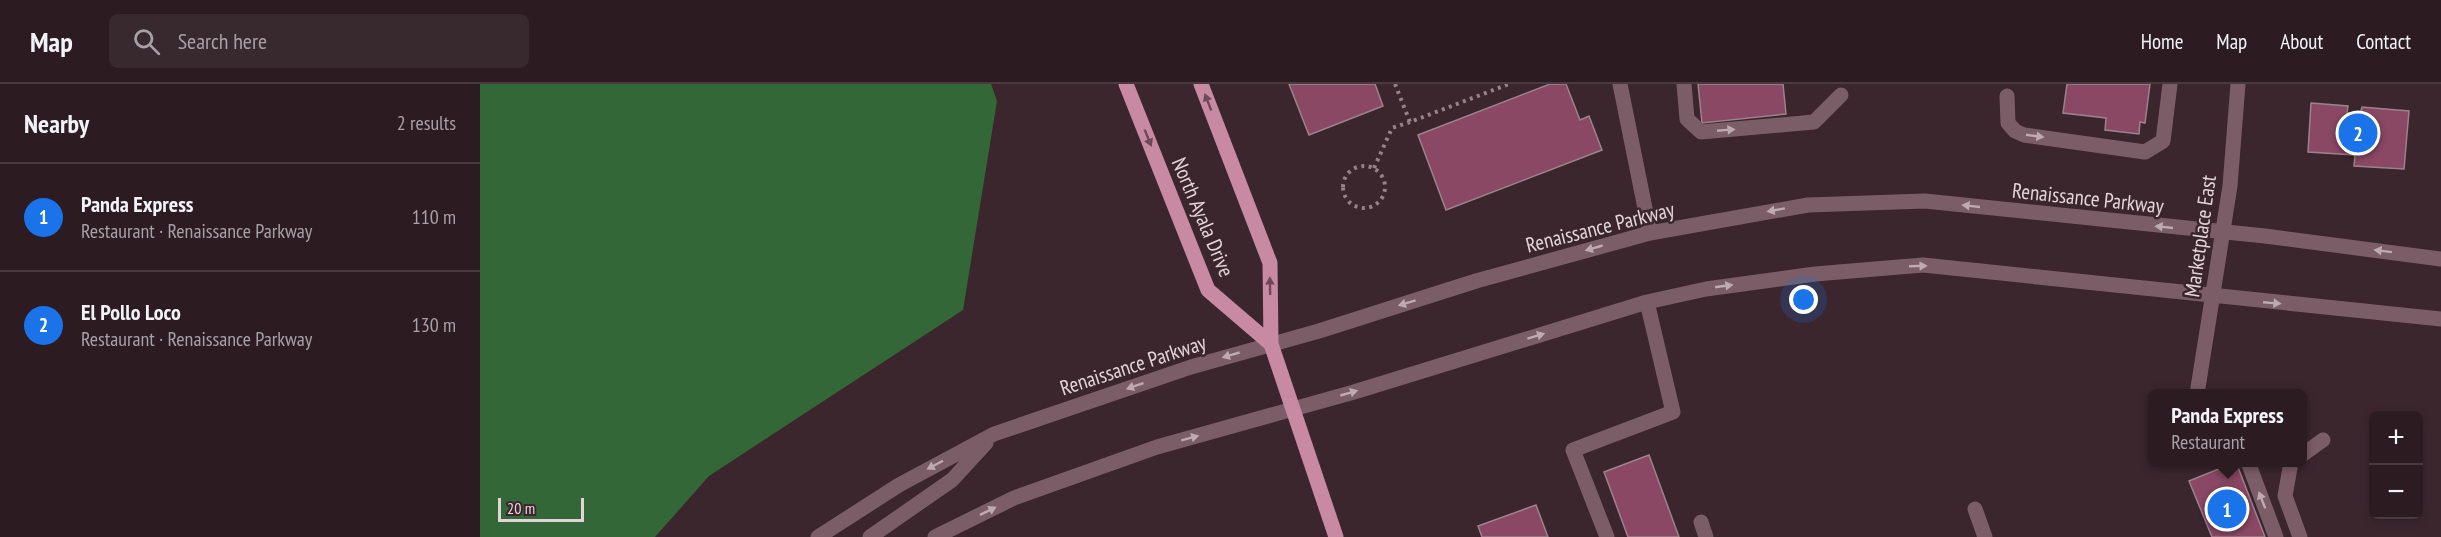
<!DOCTYPE html>
<html lang="en">
<head>
<meta charset="utf-8">
<style>
  :root { --surface:#2c1c22; --page:#38292f; --text:#f1f3f6; --muted:#a6a1a5; --line:#483a40; --accent:#1a73e8 }
  body { margin:0; font-family:"PT Sans Narrow",sans-serif; background:var(--page); color:var(--text) }
  .controls { position:absolute; right:18px; bottom:18px; display:grid; overflow:hidden; border-radius:9px; box-shadow:0 3px 9px #0003 }
  .controls button { width:54px; height:54px; display:grid; place-items:center; padding:0; border:0; border-bottom:2px solid var(--line); background:var(--surface); color:var(--text); font:30px sans-serif }
  .scale { position:absolute; left:18px; bottom:15px; width:86px; box-sizing:border-box; padding-left:6px; border:3px solid #e2d4d9; border-top:0; font-size:16px; line-height:21px; white-space:nowrap; color:#e2d4d9; -webkit-text-stroke:4px #3b262e; paint-order:stroke }
  .you { position:absolute; left:1324px; top:216px; width:21px; height:21px; margin:-15px; border:4px solid #fff; border-radius:50%; background:#1a73e8; box-shadow:0 0 0 9px #1a73e833 }
  .badge { display:grid; place-items:center; width:39px; height:39px; border-radius:50%; background:var(--accent); color:#fff; font-size:20px; font-weight:700 }
  .pin { position:absolute; translate:-50% -50%; border:3px solid #fff; box-shadow:0 2px 6px #0006 }
  .popup { position:absolute; left:1668px; top:305px; width:159px; height:78px; box-sizing:border-box; display:grid; place-content:center; border-radius:9px; background:var(--surface); filter:drop-shadow(0 2px 4px #0005); font-size:20px; white-space:nowrap; color:var(--muted) }
  .popup b { font-size:22px; color:var(--text) }
  .popup::after { content:''; position:absolute; left:50%; top:100%; margin-left:-12px; border:12px solid transparent; border-top-color:var(--surface) }
  .list { margin:0; padding:0; list-style:none }
  h2 { display:flex; justify-content:space-between; align-items:center; height:78px; margin:0; padding:0 24px; font-size:26px }
  h2 small { font-size:20px; font-weight:400; color:var(--muted) }
  .list li { display:grid; grid-template-columns:39px 1fr auto; gap:18px; align-items:center; box-sizing:border-box; height:108px; padding:0 24px; border-top:2px solid var(--line) }
  .list b { display:block; font-size:22px; white-space:nowrap }
  .list p { margin:0; font-size:20px; white-space:nowrap; color:var(--muted) }
  .list em { font-size:20px; font-style:normal; color:var(--muted) }
  .icon { flex:none; width:33px; height:33px; fill:none; stroke:currentColor; stroke-width:2; stroke-linecap:round; stroke-linejoin:round }
  .map { position:relative; flex:none; width:1961px; height:453px; overflow:hidden }
  header { display:flex; align-items:center; gap:36px; box-sizing:border-box; height:84px; padding:0 30px; background:var(--surface); border-bottom:2px solid var(--line) }
  header strong { font-size:28px }
  nav { display:flex; gap:33px; margin-inline-start:auto; font-size:21px }
  .search { width:420px; height:54px; background:var(--page); display:flex; align-items:center; gap:15px; box-sizing:border-box; padding:0 21px; border-radius:9px; color:var(--muted); font-size:22px }
  main { display:flex }
  aside { flex:1; background:var(--surface) }
  .map>svg:first-child { display:block }
  .water { fill:#336737 }
  .building { fill:#8a4864; stroke:#9b828b; stroke-width:1.5 }
  .lines { fill:none; stroke-linecap:round; stroke-linejoin:round }
  .path { stroke:#948389; stroke-width:4; stroke-dasharray:3 4.5; stroke-linecap:butt }
  .minor { stroke:#7b5d68; stroke-width:15 }
  .major { stroke:#c88aa2; stroke-width:15 }
  .oneway { fill:#6c4957 }
  .oneway2 { fill:#beaab1 }
  .labels { text-anchor:middle; dominant-baseline:central; stroke-width:5; stroke-linejoin:round; paint-order:stroke }
  .street-label { font-size:21px; fill:#e2d4d9; stroke:#3b262e }
</style>
</head>
<body>
<header>
<strong>Map</strong>
<div class="search"><svg class="icon" aria-label="search" viewBox="0 0 24 24"><circle cx="10" cy="10" r="6"/><path d="M15 15l6 6"/></svg>Search here</div>
<nav><a>Home</a><a>Map</a><a>About</a><a>Contact</a></nav>
</header>
<main>
<aside>
<h2>Nearby<small>2 results</small></h2>
<ul class="list">
<li><span class="badge">1</span><div><b>Panda Express</b><p>Restaurant · Renaissance Parkway</p></div><em>110 m</em></li>
<li><span class="badge">2</span><div><b>El Pollo Loco</b><p>Restaurant · Renaissance Parkway</p></div><em>130 m</em></li>
</ul>
</aside>
<div class="map">
<svg width="1961" height="453" viewBox="0 0 1961 453">
  <rect width="100%" height="100%" fill="#3b262e"/>
  <path class="water" d="M0,0H511L517,17L483,226L229,392L175,453H0Z"/>
  <path class="building" d="M809,0H895L903,22L829,51Z
    M1070,0H1086L1100,36L1109,32L1122,66L966,126L938,51Z
    M1218,0H1303L1306,30L1222,39Z
    M1587,0H1670L1665,39L1660,38L1659,50L1625,46L1626,34L1583,29Z
    M1831,19L1868,22L1867,29L1880,30L1882,23L1929,27L1924,85L1874,82L1875,71L1828,68Z
    M1169,371L1199,453H1148L1124,388Z
    M1756,378L1785,453H1732L1709,397Z
    M1056,421L1068,453H1002L998,442Z"/>
  <g class="lines">
    <path class="path" d="M915,0L930,38L1029,0
      M863 103a21 21 0 1 1 42 0a21 21 0 1 1-42 0Z
      M894,84L912,44L930,38"/>
    <path class="minor" d="M1140,0L1170,149
      M1204,0L1207,35L1221,48L1334,38L1361,11
      M1527,12L1528,39L1535,47L1544,51L1665,68L1683,57L1690,0
      M1717,310L1750,102L1758,0
      M1822,371L1843,356
      M1768,378L1796,453
      M1811,378L1805,412L1820,453
      M1495,425L1505,453
      M1221,438L1226,453
      M338,453L419,401L514,350L711,283L839,247L996,197L1170,149L1328,121L1445,117L1785,152L1961,175
      M390,453L472,396L506,359
      M455,453L534,414L677,363L874,308L1167,218L1226,205L1335,190L1443,181L1961,235
      M1127,453L1093,366L1193,328L1167,218"/>
    <path class="major" d="M646,0L728,206L791,260
      M721,0L790,179L791,260L856,453"/>
  </g>
  <defs><path id="oneway-solid" d="M-6-.8H1V-3.2L6.5 0L1 3.2V.8H-6Z" transform="scale(1.5)"/></defs>
  <g class="oneway">
    <use href="#oneway-solid" transform="translate(728 18) rotate(-111)"/>
    <use href="#oneway-solid" transform="translate(668 54) rotate(68)"/>
    <use href="#oneway-solid" transform="translate(790 202) rotate(-91)"/>
  </g>
  <g class="oneway2">
    <use href="#oneway-solid" transform="translate(1246 46) rotate(-5)"/>
    <use href="#oneway-solid" transform="translate(1555 52) rotate(8)"/>
    <use href="#oneway-solid" transform="translate(1491 122) rotate(-174)"/>
    <use href="#oneway-solid" transform="translate(1296 126) rotate(170)"/>
    <use href="#oneway-solid" transform="translate(1684 143) rotate(-174)"/>
    <use href="#oneway-solid" transform="translate(1114 164) rotate(164)"/>
    <use href="#oneway-solid" transform="translate(1903 167) rotate(-173)"/>
    <use href="#oneway-solid" transform="translate(1438 182) rotate(-2)"/>
    <use href="#oneway-solid" transform="translate(1244 202) rotate(-8)"/>
    <use href="#oneway-solid" transform="translate(927 219) rotate(163)"/>
    <use href="#oneway-solid" transform="translate(1792 219) rotate(5)"/>
    <use href="#oneway-solid" transform="translate(1056 252) rotate(-17)"/>
    <use href="#oneway-solid" transform="translate(751 271) rotate(164)"/>
    <use href="#oneway-solid" transform="translate(655 302) rotate(161)"/>
    <use href="#oneway-solid" transform="translate(869 309) rotate(-16)"/>
    <use href="#oneway-solid" transform="translate(710 354) rotate(-15)"/>
    <use href="#oneway-solid" transform="translate(455 381) rotate(152)"/>
    <use href="#oneway-solid" transform="translate(1782 416) rotate(-111)"/>
    <use href="#oneway-solid" transform="translate(508 427) rotate(-26)"/>
  </g>
  <g class="labels">
    <g class="street-label">
      <text transform="translate(1608 114) rotate(6)">Renaissance Parkway</text>
      <text transform="translate(723 133) rotate(67)">North Ayala Drive</text>
      <text transform="translate(1120 143) rotate(-14)">Renaissance Parkway</text>
      <text transform="translate(1720 152) rotate(-82)">Marketplace East</text>
      <text transform="translate(653 281) rotate(-18)">Renaissance Parkway</text>
    </g>
  </g>
</svg>
<div class="controls">
<button>+</button>
<button>−</button>
</div>
<div class="scale">20 m</div>
<div class="you"></div>
<div class="pin badge" style="left:1747px;top:425px">1</div>
<div class="popup"><b>Panda Express</b>Restaurant</div>
<div class="pin badge" style="left:1878px;top:49px">2</div>
</div>
</main>
</body>
</html>
